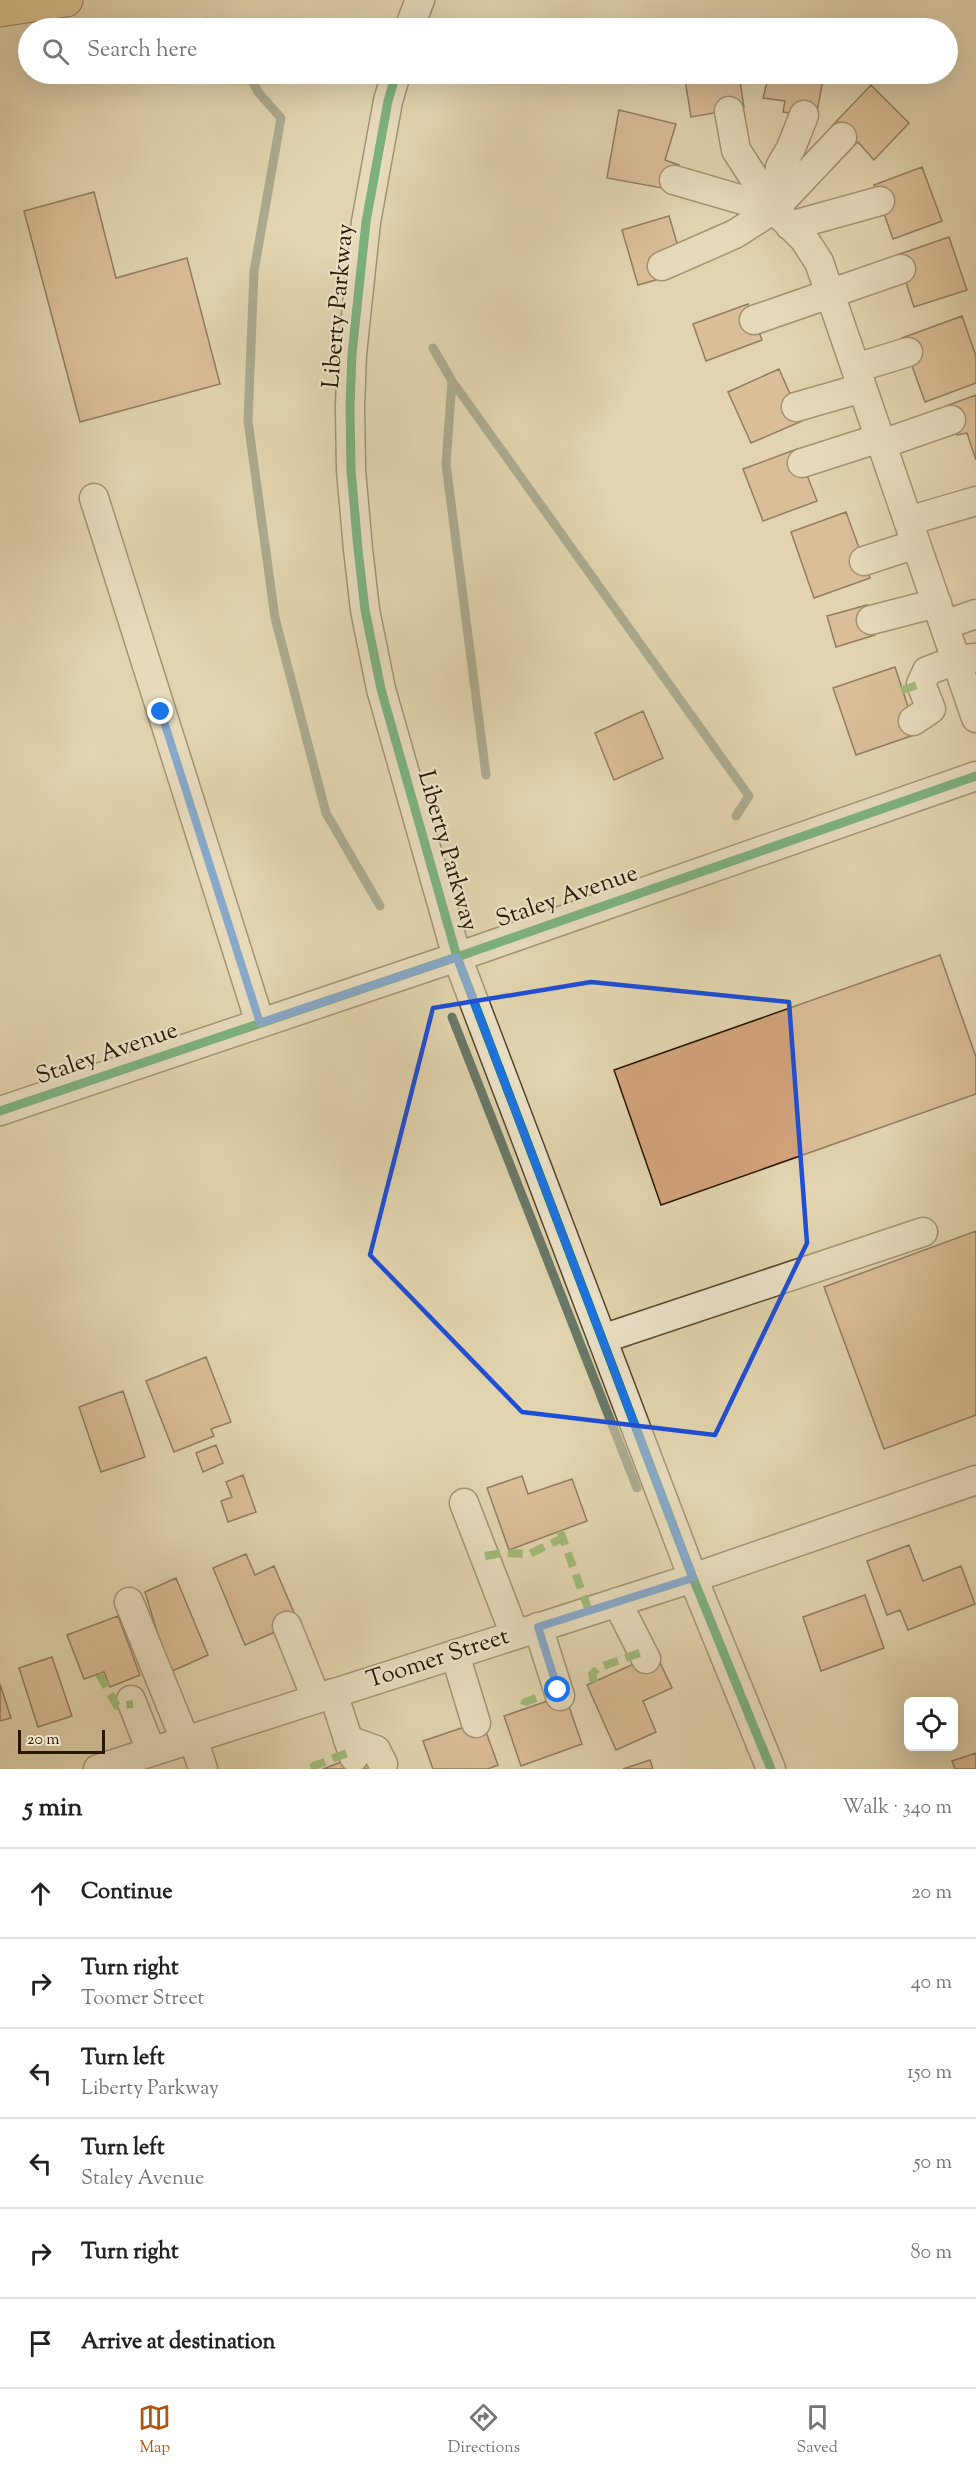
<!DOCTYPE html>
<html lang="en">
<head>
<meta charset="utf-8">
<style>
  :root { --surface:#fff; --page:#f2f2f2; --text:#202124; --muted:#757577; --line:#e0e0e0; --accent:#b45309 }
  body { margin:0; font-family:"Sorts Mill Goudy",serif; background:var(--page); color:var(--text) }
  .controls { position:absolute; right:18px; bottom:18px; display:grid; overflow:hidden; border-radius:9px; box-shadow:0 6px 24px #0002 }
  .controls button { width:54px; height:54px; display:grid; place-items:center; padding:0; border:0; border-bottom:2px solid var(--line); background:var(--surface); color:var(--text); font:30px sans-serif }
  .scale { position:absolute; left:18px; bottom:15px; width:87px; box-sizing:border-box; padding-left:6px; border:3px solid #271700; border-top:0; font-size:16px; line-height:21px; white-space:nowrap; color:#271700; -webkit-text-stroke:4px #ece3ca; paint-order:stroke }
  .stop { position:absolute; width:18px; height:18px; margin:-14px; border:4px solid #1a73e8; border-radius:50%; background:#fff }
  .stop.end { background:#1a73e8; border-color:#fff; box-shadow:0 2px 6px #0008 }
  .list { margin:0; padding:0; list-style:none }
  h2 { display:flex; justify-content:space-between; align-items:center; height:78px; margin:0; padding:0 24px; font-size:26px }
  h2 small { font-size:20px; font-weight:400; color:var(--muted) }
  .list li { display:grid; grid-template-columns:39px 1fr auto; gap:18px; align-items:center; box-sizing:border-box; height:90px; padding:0 24px; border-top:2px solid var(--line) }
  .list b { display:block; font-size:22px; white-space:nowrap }
  .list p { margin:0; font-size:20px; white-space:nowrap; color:var(--muted) }
  .list em { font-size:20px; font-style:normal; color:var(--muted) }
  .icon { flex:none; width:33px; height:33px; fill:none; stroke:currentColor; stroke-width:2; stroke-linecap:round; stroke-linejoin:round }
  .map { position:relative; flex:none; width:976px; height:1769px; overflow:hidden }
  .search { position:absolute; background:var(--surface); box-shadow:0 6px 24px #0002; left:18px; right:18px; top:18px; height:66px; display:flex; align-items:center; gap:15px; box-sizing:border-box; padding:0 21px; border-radius:33px; color:var(--muted); font-size:22px }
  .sheet { height:618px; background:var(--surface) }
  nav { display:flex; justify-content:space-around; align-items:center; box-sizing:border-box; height:84px; border-top:2px solid var(--line); background:var(--surface); font-size:16px; color:var(--muted) }
  nav a { display:grid; justify-items:center; gap:3px }
  nav .on { color:var(--accent) }
  .map>svg:first-child { display:block }
  .lines { fill:none; stroke-linecap:round; stroke-linejoin:round }
  .stream { stroke:#687867; stroke-width:9 }
  .building { fill:#d2a37b; stroke:#271700; stroke-width:1.5 }
  .minor-casing { stroke:#56462c; stroke-width:31 }
  .highway-casing { stroke:#271700; stroke-width:35 }
  .minor { stroke:#ece3ca; stroke-width:28 }
  .highway { stroke:#e0ba77; stroke-width:33 }
  .quiet { stroke:#4e9939; stroke-width:8; stroke-dasharray:15 8; stroke-linecap:butt }
  .cycleway-casing { stroke:#ece3ca; stroke-width:13 }
  .cycleway { stroke:#00873e; stroke-width:9 }
  .route { stroke:#1a73e8; stroke-width:8 }
  .marked { fill:none; stroke:#1d4ed8; stroke-width:4.5; stroke-linejoin:round }
  .labels { text-anchor:middle; dominant-baseline:central; stroke-width:4.5; stroke-linejoin:round; paint-order:stroke }
  .street-label { font-size:24px; fill:#271700; stroke:#ece3ca }
</style>
</head>
<body>
<div class="map">
<svg width="976" height="1769" viewBox="0 0 976 1769">
  <rect width="100%" height="100%" fill="#e1d4ae"/>
  <filter id="stains"><feTurbulence type="fractalNoise" baseFrequency=".00333" numOctaves="4"/><feColorMatrix values="0 0 0 0 .2 0 0 0 0 .09 0 0 0 0 .02 0 0 0 .5 -.17"/></filter>
  <radialGradient id="worn" r=".72"><stop offset=".6" stop-color="#630" stop-opacity="0"/><stop offset="1" stop-color="#630" stop-opacity=".3"/></radialGradient>
  <g class="lines">
    <path class="stream" d="M207,22L225,28
      M249,74L258,92L281,118L254,271L248,421L275,618L326,813L380,906
      M433,348L452,381L749,796L736,816
      M452,381L446,464L486,775
      M452,1017L637,1488"/>
  </g>
  <path class="building" d="M684,74H739L744,108L691,117Z
    M769,74H824L816,117L783,112L785,101L763,98Z
    M871,85L909,123L874,160L858,142L852,147L831,127Z
    M619,110L676,124L665,160L679,165L673,190L607,178Z
    M922,167L942,221L893,239L874,185Z
    M94,192L116,278L187,258L220,384L80,422L24,211Z
    M669,216L679,250L666,277L638,285L622,230Z
    M949,237L967,290L914,307L897,255Z
    M748,304L762,340L706,361L693,324Z
    M962,316L976,356V383L925,402L902,338Z
    M779,369L802,421L751,443L728,392Z
    M976,395V460L967,433L957,435L946,406Z
    M797,449L817,501L763,521L743,469Z
    M846,512L870,578L814,598L791,532Z
    M867,605L875,635L836,647L827,616Z
    M895,667L917,734L856,755L833,688Z
    M643,711L663,758L614,780L595,733Z
    M940,955L976,1057V1094L661,1205L614,1070Z
    M976,1231V1415L884,1449L824,1287Z
    M206,1357L231,1422L211,1429L214,1436L174,1452L146,1381Z
    M123,1391L145,1457L101,1472L79,1407Z
    M216,1445L223,1463L203,1472L196,1453Z
    M243,1475L256,1512L228,1522L221,1501L232,1497L226,1482Z
    M522,1476L528,1494L572,1479L587,1521L509,1550L487,1488Z
    M909,1545L923,1581L961,1566L975,1604L908,1630L900,1610L887,1615L867,1561Z
    M246,1554L255,1575L274,1566L298,1622L245,1645L213,1568Z
    M176,1578L208,1655L168,1673L150,1636L157,1632L145,1592Z
    M865,1595L884,1648L821,1671L803,1617Z
    M118,1616L140,1675L110,1687L104,1672L84,1679L67,1635Z
    M656,1654L672,1688L643,1701L656,1732L616,1750L587,1685Z
    M52,1657L72,1716L38,1727L19,1668Z
    M0,1684L11,1718L0,1721Z
    M565,1695L582,1744L521,1766L504,1716Z
    M482,1721L498,1765L488,1769H433L423,1741Z
    M368,1752L393,1761L396,1769H323Z
    M976,1753V1769H955L952,1761Z
    M650,1760L653,1769H623Z"/>
  <g class="lines">
    <defs>
      <path id="minor" d="M409,28L420,0
        M396,74L388,101L366,222L352,354L350,407L351,470L358,549L365,610L381,689L457,957L693,1578L771,1769
        M729,111L736,150L774,209L804,239L819,262L976,718
        M674,180L774,209
        M774,209L780,167L791,148L804,115
        M790,226L880,201
        M662,266L735,234L774,209L842,137
        M754,320L901,269
        M856,368L908,352
        M796,407L862,388
        M882,444L951,420
        M802,463L880,438
        M94,498L260,1023
        M908,521L976,501
        M864,561L916,544
        M871,620L937,603
        M944,625L976,614
        M913,721L931,709L921,684L927,671L956,660L974,658
        M0,1111L457,957L976,776
        M602,1339L923,1232
        M464,1503L515,1635
        M129,1602L185,1740
        M617,1602L646,1659
        M287,1626L316,1698
        M538,1627L560,1696
        M455,1654L476,1723
        M333,1693L354,1757
        M131,1700L151,1751
        M193,1738L203,1769
        M348,1740L376,1750L383,1764
        M98,1769L693,1578L976,1480"/>
      <path id="highway" d="M0,10L66,0"/>
    </defs>
    <use href="#minor" class="minor-casing"/>
    <use href="#highway" class="highway-casing"/>
    <use href="#minor" class="minor"/>
    <use href="#highway" class="highway"/>
    <path class="quiet" d="M902,690L921,684
      M560,1531L589,1611
      M485,1556L503,1553L529,1554L563,1538
      M99,1674L117,1706L133,1704
      M594,1682L592,1674L598,1668L642,1652
      M524,1705L525,1702L558,1690
      M315,1769L314,1766L352,1751"/>
    <defs>
      <path id="cycleway" d="M396,74L388,101L366,222L352,354L350,407L351,470L358,549L365,610L381,689L457,957L693,1578L771,1769
        M0,1111L457,957L976,776"/>
    </defs>
    <use href="#cycleway" class="cycleway-casing"/>
    <use href="#cycleway" class="cycleway"/>
  </g>
  <g class="lines">
    <path class="route" d="M161,712L260,1023L457,957L693,1578L538,1627L558,1690"/>
  </g>
  <path d="M0 0H976V1769H0ZM591,982L789,1002L807,1243L715,1435L522,1412L370,1255L433,1008Z" fill="#e1d4ae" fill-opacity=".55" fill-rule="evenodd"/>
  <path class="marked" d="M591,982L789,1002L807,1243L715,1435L522,1412L370,1255L433,1008Z"/>
  <g class="labels">
    <g class="street-label">
      <text transform="translate(339 306) rotate(-85)">Liberty Parkway</text>
      <text transform="translate(447 851) rotate(74)">Liberty Parkway</text>
      <text transform="translate(567 897) rotate(-19)">Staley Avenue</text>
      <text transform="translate(107 1054) rotate(-19)">Staley Avenue</text>
      <text transform="translate(438 1659) rotate(-18)">Toomer Street</text>
    </g>
  </g>
  <rect width="100%" height="100%" filter="url(#stains)"/>
  <rect width="100%" height="100%" fill="url(#worn)"/>
</svg>
<div class="controls">
<button><svg class="icon" aria-label="locate" viewBox="0 0 24 24"><circle cx="12" cy="12" r="6"/><path d="M12 2v4M12 18v4M2 12h4M18 12h4"/></svg></button>
</div>
<div class="scale">20 m</div>
<div class="stop" style="left:558px;top:1690px"></div>
<div class="stop end" style="left:161px;top:712px"></div>
<div class="search"><svg class="icon" aria-label="search" viewBox="0 0 24 24"><circle cx="10" cy="10" r="6"/><path d="M15 15l6 6"/></svg>Search here</div>
</div>
<section class="sheet">
<h2>5 min<small>Walk · 340 m</small></h2>
<ul class="list">
<li><svg class="icon" aria-label="ahead" viewBox="0 0 24 24"><path d="M12 20V5M6 11l6-6 6 6"/></svg><div><b>Continue</b></div><em>20 m</em></li>
<li><svg class="icon" aria-label="right" viewBox="0 0 24 24"><path d="M7 20v-9h11M14 6l5 5-5 5"/></svg><div><b>Turn right</b><p>Toomer Street</p></div><em>40 m</em></li>
<li><svg class="icon" aria-label="left" viewBox="0 0 24 24"><path d="M17 20v-9H6M10 6l-5 5 5 5"/></svg><div><b>Turn left</b><p>Liberty Parkway</p></div><em>150 m</em></li>
<li><svg class="icon" aria-label="left" viewBox="0 0 24 24"><path d="M17 20v-9H6M10 6l-5 5 5 5"/></svg><div><b>Turn left</b><p>Staley Avenue</p></div><em>50 m</em></li>
<li><svg class="icon" aria-label="right" viewBox="0 0 24 24"><path d="M7 20v-9h11M14 6l5 5-5 5"/></svg><div><b>Turn right</b></div><em>80 m</em></li>
<li><svg class="icon" aria-label="arrive" viewBox="0 0 24 24"><path d="M6 21V4h12l-3 4 3 4H6"/></svg><div><b>Arrive at destination</b></div></li>
</ul>
</section>
<nav>
<a class="on"><svg class="icon" aria-label="map" viewBox="0 0 24 24"><path d="M3 6l6-2 6 2 6-2v14l-6 2-6-2-6 2zM9 4v14M15 6v14"/></svg>Map</a>
<a><svg class="icon" aria-label="directions" viewBox="0 0 24 24"><path d="M12 3l9 9-9 9-9-9zM9 14v-3h6M13 9l2 2-2 2"/></svg>Directions</a>
<a><svg class="icon" aria-label="saved" viewBox="0 0 24 24"><path d="M7 4h10v16l-5-4-5 4z"/></svg>Saved</a>
</nav>
</body>
</html>
